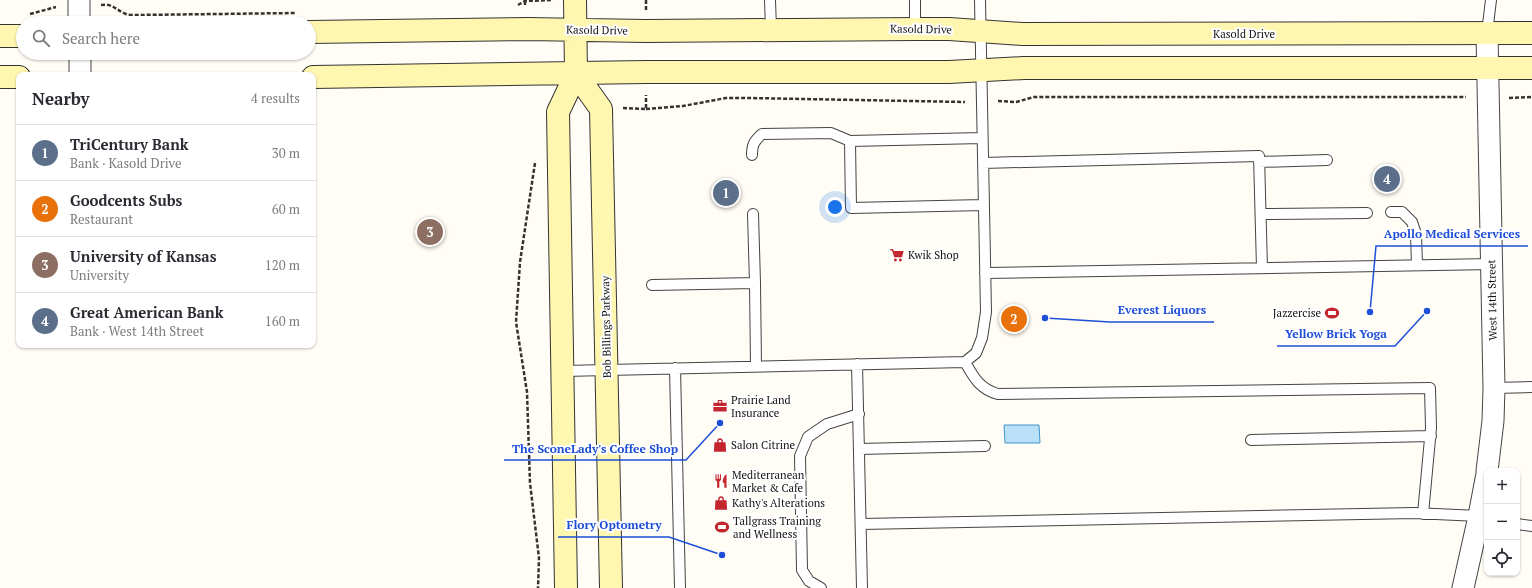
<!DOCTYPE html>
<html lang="en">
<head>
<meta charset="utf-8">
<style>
  :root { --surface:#fff; --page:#f7f7f7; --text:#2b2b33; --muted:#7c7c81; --line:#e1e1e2; --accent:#0f766e }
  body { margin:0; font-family:"PT Serif",serif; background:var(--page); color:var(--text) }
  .controls { position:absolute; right:12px; bottom:12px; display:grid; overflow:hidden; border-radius:8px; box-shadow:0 1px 3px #0004 }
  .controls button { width:36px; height:36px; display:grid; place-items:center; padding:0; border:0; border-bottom:1px solid var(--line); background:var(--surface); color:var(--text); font:20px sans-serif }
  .you { position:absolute; left:835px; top:207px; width:14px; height:14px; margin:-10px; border:3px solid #fff; border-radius:50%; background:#1a73e8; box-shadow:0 0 0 6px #1a73e833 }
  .badge { display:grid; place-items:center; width:26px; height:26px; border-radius:50%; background:var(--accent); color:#fff; font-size:13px; font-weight:700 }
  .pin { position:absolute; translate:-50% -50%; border:2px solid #fff; box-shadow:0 1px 4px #0006 }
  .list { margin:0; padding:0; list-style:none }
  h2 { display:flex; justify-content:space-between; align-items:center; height:52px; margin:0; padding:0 16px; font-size:17px }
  h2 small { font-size:13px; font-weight:400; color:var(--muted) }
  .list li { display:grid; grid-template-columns:26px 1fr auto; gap:12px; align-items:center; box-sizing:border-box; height:56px; padding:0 16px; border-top:1px solid var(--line) }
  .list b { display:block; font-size:15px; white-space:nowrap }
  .list p { margin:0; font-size:13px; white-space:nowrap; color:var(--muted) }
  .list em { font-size:13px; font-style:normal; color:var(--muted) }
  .icon { flex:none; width:22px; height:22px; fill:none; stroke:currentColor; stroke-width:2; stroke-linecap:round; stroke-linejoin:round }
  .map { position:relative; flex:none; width:1532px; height:588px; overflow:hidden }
  .search { position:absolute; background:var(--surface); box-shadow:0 1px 3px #0004; left:16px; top:16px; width:300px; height:44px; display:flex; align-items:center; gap:10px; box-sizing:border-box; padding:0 14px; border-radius:22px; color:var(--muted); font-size:15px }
  .panel { position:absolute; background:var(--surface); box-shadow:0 1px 3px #0004; left:16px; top:72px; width:300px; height:276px; border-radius:8px }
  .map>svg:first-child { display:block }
  .water { fill:#b9e0f7; stroke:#3f96cf }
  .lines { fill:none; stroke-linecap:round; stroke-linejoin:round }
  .service-casing { stroke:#444; stroke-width:12 }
  .minor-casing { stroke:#444; stroke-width:23 }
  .secondary-casing { stroke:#333; stroke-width:24 }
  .path { stroke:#333; stroke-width:2.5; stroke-dasharray:4 2; stroke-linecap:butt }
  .service { stroke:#fff; stroke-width:10 }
  .minor { stroke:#fff; stroke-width:21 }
  .secondary { stroke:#fff6b0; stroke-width:22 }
  .labels { text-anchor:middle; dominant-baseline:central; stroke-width:4; stroke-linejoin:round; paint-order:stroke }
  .street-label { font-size:11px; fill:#111; stroke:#fff }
  .poi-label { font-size:11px; fill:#111; stroke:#fff; text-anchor:start }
  .leader { fill:none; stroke:#1d4ed8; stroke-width:1.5 }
  .callout-dot { fill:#1d4ed8; stroke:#fff; stroke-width:1.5 }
  .callout-label { font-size:12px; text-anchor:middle; font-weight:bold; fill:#1d4ed8; stroke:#fff; stroke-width:4; stroke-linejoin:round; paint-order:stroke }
</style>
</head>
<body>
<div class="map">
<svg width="1532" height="588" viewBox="0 0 1532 588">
  <rect width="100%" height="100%" fill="#fffdf5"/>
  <path class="water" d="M1004,425H1039L1040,443H1005Z"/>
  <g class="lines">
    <defs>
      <path id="service" d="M770,0L771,29
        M915,0V29
        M1487,33L1491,0
        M982,138L850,141L851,208L983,205
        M752,155C752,145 754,141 762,134L831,133L850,141
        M1259,162L1327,160
        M983,163L1259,156L1262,268
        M1391,212H1402L1412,222L1416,234L1417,265
        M753,214L755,283
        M1261,214L1367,213
        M985,273L1491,264
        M652,285L755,283L756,366
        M965,362C974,378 980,389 998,394L1430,388L1431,428L1423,514
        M857,364L862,588
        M675,368L680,588
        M563,371L965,362L976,353L982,338L986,312L980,0
        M1494,388L1532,387
        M1251,440L1431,436
        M859,449L985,446
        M861,524L1414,513L1479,516
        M1517,524L1532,526
        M821,588L809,581L802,570L800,456L808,437L827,424L859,414"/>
      <path id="minor" d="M79,0V23
        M1487,33L1494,388L1493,421L1487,471
        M80,53V75
        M1463,588L1478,521L1487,474"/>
      <path id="secondary" d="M309,32L528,29L646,31L915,29H949L1022,34L1532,33
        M0,36H23
        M576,74L601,109L611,588
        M0,77H19
        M313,77L646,72H949L1024,68H1532
        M566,588L558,112L576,74L575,0"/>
    </defs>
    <use href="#service" class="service-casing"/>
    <use href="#minor" class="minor-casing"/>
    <use href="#secondary" class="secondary-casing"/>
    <path class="path" d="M646,0V10
      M525,1V7
      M101,5C113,3 117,11 126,14C129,15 133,15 136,15L296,13
      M518,5L525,1L553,0
      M30,14L56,7
      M1509,98L1532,97
      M998,101L1016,102L1034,97H1466
      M623,108L646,109V95
      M646,109L683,106L726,98H749L965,102
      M535,163L520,262L516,322L527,392L530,483L539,558L538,588"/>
    <use href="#service" class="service"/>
    <use href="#minor" class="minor"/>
    <use href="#secondary" class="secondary"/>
  </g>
  <defs>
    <symbol id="supermarket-bare" viewBox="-9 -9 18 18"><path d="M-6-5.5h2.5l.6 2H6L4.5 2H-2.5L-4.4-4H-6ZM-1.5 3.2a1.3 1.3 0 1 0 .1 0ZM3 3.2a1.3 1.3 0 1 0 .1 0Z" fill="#c4262e" stroke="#fff" stroke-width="2.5" paint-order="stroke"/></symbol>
    <symbol id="stadium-bare" viewBox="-9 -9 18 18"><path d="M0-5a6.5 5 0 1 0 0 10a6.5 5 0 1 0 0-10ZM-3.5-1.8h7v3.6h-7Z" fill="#c4262e" stroke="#fff" stroke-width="2.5" paint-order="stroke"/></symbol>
    <symbol id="office-bare" viewBox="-9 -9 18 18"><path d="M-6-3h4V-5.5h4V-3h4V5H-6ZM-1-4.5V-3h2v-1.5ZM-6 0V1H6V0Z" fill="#c4262e" stroke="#fff" stroke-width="2.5" paint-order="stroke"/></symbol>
    <symbol id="shop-bare" viewBox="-9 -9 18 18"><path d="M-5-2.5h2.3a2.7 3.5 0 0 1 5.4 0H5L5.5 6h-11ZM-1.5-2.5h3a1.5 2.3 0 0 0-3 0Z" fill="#c4262e" stroke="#fff" stroke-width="2.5" paint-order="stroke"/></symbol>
    <symbol id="restaurant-bare" viewBox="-9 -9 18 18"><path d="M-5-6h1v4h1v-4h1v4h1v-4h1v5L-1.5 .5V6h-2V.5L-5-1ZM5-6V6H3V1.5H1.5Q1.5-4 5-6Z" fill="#c4262e" stroke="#fff" stroke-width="2.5" paint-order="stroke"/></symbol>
  </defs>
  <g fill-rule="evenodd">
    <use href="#supermarket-bare" x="887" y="245" width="20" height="20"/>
    <use href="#stadium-bare" x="1322" y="303" width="20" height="20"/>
    <use href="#office-bare" x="710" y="396" width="20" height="20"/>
    <use href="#shop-bare" x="710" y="435" width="20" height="20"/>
    <use href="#restaurant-bare" x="711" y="471" width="20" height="20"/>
    <use href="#shop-bare" x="711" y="493" width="20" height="20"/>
    <use href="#stadium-bare" x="712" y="517" width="20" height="20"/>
  </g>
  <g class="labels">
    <g class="street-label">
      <text transform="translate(921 29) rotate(1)">Kasold Drive</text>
      <text transform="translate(597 30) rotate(1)">Kasold Drive</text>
      <text x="1244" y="34">Kasold Drive</text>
      <text transform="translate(1492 300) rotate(-91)">West 14th Street</text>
      <text transform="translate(606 327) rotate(-91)">Bob Billings Parkway</text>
    </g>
    <g class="poi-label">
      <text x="908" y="255">Kwik Shop</text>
      <text x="1321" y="313" text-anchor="end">Jazzercise</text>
      <text x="731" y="400">Prairie Land<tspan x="731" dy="13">Insurance</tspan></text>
      <text x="731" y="445">Salon Citrine</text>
      <text x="732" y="475">Mediterranean<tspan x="732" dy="13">Market &amp; Cafe</tspan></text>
      <text x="732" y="503">Kathy's Alterations</text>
      <text x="733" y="521">Tallgrass Training<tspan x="733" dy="13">and Wellness</tspan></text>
    </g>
  </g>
  <path class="leader" d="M1370 312L1376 246H1528M1045 318L1110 322H1214M1427 311L1395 346H1277M720 423L686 460H504M722 555L669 537H558"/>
  <g class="callout-dot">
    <circle cx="1370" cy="312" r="4"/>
    <circle cx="1045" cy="318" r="4"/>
    <circle cx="1427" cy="311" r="4"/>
    <circle cx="720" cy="423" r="4"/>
    <circle cx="722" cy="555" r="4"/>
  </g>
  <g class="callout-label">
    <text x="1452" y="238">Apollo Medical Services</text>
    <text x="1162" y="314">Everest Liquors</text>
    <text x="1336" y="338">Yellow Brick Yoga</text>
    <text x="595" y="453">The SconeLady's Coffee Shop</text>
    <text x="614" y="529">Flory Optometry</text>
  </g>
</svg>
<div class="controls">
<button>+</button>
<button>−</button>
<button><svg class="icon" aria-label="locate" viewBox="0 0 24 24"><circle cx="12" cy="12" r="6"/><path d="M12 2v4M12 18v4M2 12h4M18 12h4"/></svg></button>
</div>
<div class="you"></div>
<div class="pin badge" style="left:726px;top:193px;background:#5c6f8a">1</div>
<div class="pin badge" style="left:1014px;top:319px;background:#e8710a">2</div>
<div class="pin badge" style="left:430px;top:232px;background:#8d6e63">3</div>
<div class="pin badge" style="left:1387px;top:179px;background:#5c6f8a">4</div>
<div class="search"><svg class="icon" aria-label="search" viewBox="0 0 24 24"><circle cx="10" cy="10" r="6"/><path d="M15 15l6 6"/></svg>Search here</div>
<section class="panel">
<h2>Nearby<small>4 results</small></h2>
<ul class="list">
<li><span class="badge" style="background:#5c6f8a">1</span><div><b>TriCentury Bank</b><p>Bank · Kasold Drive</p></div><em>30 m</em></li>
<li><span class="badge" style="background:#e8710a">2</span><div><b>Goodcents Subs</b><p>Restaurant</p></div><em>60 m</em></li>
<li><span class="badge" style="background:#8d6e63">3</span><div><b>University of Kansas</b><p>University</p></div><em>120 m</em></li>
<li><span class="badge" style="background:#5c6f8a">4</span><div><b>Great American Bank</b><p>Bank · West 14th Street</p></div><em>160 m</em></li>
</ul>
</section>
</div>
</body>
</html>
